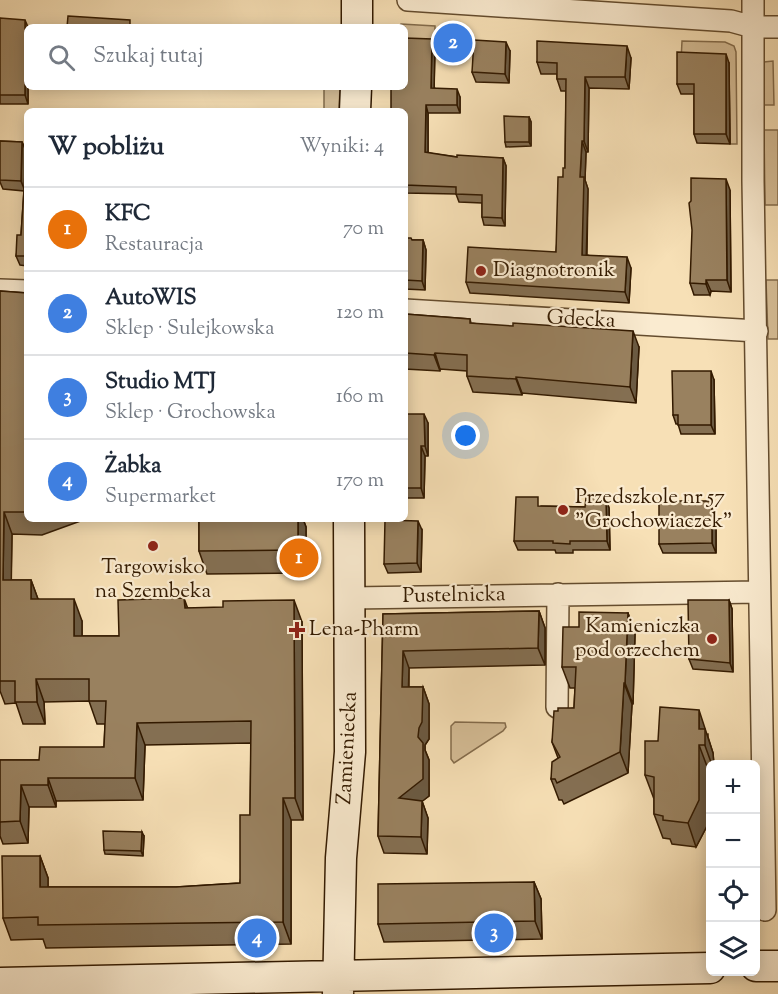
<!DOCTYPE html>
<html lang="pl">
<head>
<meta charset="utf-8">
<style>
  :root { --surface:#fff; --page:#f6f6f7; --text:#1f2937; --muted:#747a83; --line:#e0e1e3; --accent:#8f2418 }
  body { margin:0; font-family:"Sorts Mill Goudy",serif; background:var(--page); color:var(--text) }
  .controls { position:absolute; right:18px; bottom:18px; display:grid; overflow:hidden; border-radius:9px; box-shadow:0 3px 15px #0003 }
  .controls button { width:54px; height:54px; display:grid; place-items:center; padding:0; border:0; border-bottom:2px solid var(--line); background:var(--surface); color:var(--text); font:30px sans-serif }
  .you { position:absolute; left:466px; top:436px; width:21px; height:21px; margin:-15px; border:4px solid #fff; border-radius:50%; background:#1a73e8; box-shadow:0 0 0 9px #1a73e833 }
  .badge { display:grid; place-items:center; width:39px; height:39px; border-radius:50%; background:var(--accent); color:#fff; font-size:20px; font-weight:700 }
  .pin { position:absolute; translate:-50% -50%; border:3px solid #fff; box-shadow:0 2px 6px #0006 }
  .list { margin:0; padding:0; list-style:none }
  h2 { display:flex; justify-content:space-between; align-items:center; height:78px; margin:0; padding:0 24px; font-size:26px }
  h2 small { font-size:20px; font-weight:400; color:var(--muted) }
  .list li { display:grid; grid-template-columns:39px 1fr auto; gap:18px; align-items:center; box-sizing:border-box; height:84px; padding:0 24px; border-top:2px solid var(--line) }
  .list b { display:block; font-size:22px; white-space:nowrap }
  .list p { margin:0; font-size:20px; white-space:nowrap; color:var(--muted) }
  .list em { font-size:20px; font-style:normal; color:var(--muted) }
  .icon { flex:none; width:33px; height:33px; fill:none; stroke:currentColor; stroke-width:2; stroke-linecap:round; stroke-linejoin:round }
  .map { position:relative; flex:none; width:778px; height:994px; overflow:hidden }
  .search { position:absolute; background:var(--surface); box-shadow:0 3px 15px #0003; left:24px; top:24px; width:384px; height:66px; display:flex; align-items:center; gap:15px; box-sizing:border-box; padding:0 21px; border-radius:9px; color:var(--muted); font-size:22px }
  .panel { position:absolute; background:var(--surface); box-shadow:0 3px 15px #0003; left:24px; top:108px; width:384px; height:414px; border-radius:9px }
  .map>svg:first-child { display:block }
  .green { fill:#d6be97; stroke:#846c4c; stroke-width:1.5 }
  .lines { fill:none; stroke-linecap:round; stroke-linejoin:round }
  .street-casing { stroke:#644c2e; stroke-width:24 }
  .secondary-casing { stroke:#331a00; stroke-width:33 }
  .street { stroke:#faebd0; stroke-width:21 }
  .secondary { stroke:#faebd0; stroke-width:30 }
  .wall { fill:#846f52; stroke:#331a00; stroke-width:1.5 }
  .shaded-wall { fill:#6b5a42; stroke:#331a00; stroke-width:1.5 }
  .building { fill:#99815f; stroke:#331a00; stroke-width:1.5 }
  .poi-dot { fill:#8f2418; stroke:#faebd0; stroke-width:2 }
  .labels { text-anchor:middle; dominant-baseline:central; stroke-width:4.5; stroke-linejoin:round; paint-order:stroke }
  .poi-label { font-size:21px; fill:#331a00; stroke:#faebd0; text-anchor:start }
  .street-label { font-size:21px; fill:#331a00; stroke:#faebd0 }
</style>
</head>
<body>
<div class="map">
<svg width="778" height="994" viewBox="0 0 778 994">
  <rect width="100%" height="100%" fill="#f7e0b6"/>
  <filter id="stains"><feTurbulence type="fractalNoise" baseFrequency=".00333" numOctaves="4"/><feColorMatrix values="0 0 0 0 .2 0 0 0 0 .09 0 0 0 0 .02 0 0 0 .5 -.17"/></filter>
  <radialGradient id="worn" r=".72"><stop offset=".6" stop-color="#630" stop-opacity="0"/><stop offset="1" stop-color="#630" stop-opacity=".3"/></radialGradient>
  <path class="green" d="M401,24L435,26V47L405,46V27H398Z
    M682,41L725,42L734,46L736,52L737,144H730L729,69L727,66L681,61Z
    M773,61L774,105H763L764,62Z
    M324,87H340L339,111H324Z
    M764,130H778V205H765Z
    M766,280H778V339H768Z
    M455,722L505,723L506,727L503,731L454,763L451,759V726Z"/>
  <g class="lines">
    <defs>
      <path id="street" d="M408,0L731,21L753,27H778
        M753,0V181L765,910
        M0,290L27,291
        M405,310L757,331
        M350,598L759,592
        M557,707L558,594"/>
      <path id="secondary" d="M357,27V0
        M355,111L356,87
        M756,966H778
        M0,983L710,968
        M338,994L341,858L350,752L349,519"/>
    </defs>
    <use href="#street" class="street-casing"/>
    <use href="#secondary" class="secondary-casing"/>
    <use href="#street" class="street"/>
    <use href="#secondary" class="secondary"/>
  </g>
  <path class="wall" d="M0,18L27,87H28V104H0Z
    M435,47L434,88L460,97V113H428V153L457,157L503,158L506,166L505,226L484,225L482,217V203L459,202L456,194L405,193V111Z
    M510,51L509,83L476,82L472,72Z
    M631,58L629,89L589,88L588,152H586L585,180L588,189L587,255L631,268L629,303L470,293L466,282L556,252L563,177L565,168L566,91H561L557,79V74H541L537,62Z
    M729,63L730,144L697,143L694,134V94H681L677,84Z
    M529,117L531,122V146L506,147L505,142Z
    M0,141L22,142L26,151L25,174L27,175V266L20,265L16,256L21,235L24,191L3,189L0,182Z
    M730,190L731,292L711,291L710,295H694L690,283Z
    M405,238L412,240H423L426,250L425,290L405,289Z
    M0,291L27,293V519H86L42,535L12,534L11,580H31L38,599L82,621V636H119L188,608L302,622L303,820H291V944L46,948L43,939L11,940L3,918L40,856L48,878V887H176L240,883L250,815L251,743L145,745L143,800L56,801V807H29L28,843L3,844L0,836V760H39L104,747L105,724H97L89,701L44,702L45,724H23L16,703L5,704L0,691Z
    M405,314L470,319L471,323L639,347L636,403L522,393V395L473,392L467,376V371L440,369V371L405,369Z
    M714,380L715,434H681L678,424H676L673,415Z
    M405,414L428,423V456H425L424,498H405Z
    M606,498L609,508L610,550H573V553H556L555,550H518L514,541L541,506L585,507Z
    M716,511V553H663L659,544Z
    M199,519H303L306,527V573L207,574L199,551Z
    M422,530L421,572L388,573L384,564Z
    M729,600L732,609L733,672L693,669L689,659Z
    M539,611L545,628V665L409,668V687H423L429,704V739L425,745V750L429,760V796L422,801L428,818L427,854L384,853L378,836L383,614Z
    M628,613L635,634L633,704H632L628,773L564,804L562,800H559L551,779L558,758L552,742L558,711L574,708L575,688H570L562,667L579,627Z
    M708,734V737L713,753L714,765H711V769H708V824L696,847L672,844L670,839L663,838L654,814V799L645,775L658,741Z
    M144,836L143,856L105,854L104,850Z
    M534,882L541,899L542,939L384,942L378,924Z"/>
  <path class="shaded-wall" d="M25,20L28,27H27V87H28V104L25,95Z
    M432,39L435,47L434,95L431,88Z
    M506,42L510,51L509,83L505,74Z
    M627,46L631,58L629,89L625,77Z
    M726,54L729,63L730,144L726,134Z
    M585,77L589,88L588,152L584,141Z
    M457,89L460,97V113L457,105Z
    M426,105L428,113V160L425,152Z
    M529,117L531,122V146L529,142Z
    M582,141L586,152L585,180L588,189L586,266L582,255L580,177Z
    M22,142L26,151L25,191L21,181Z
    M503,158L506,166L505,226L502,218Z
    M726,179L730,190L731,292L727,280Z
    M423,240L426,250L425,290L422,281Z
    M627,257L631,268L629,303L625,292Z
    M706,280L711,291L710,295L706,284Z
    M633,331L639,347L636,403L630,387Z
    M435,353L440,369V371L434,355Z
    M711,371L714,380L715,434L711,425Z
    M516,377L522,393V395L516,379Z
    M424,414L428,423V456L425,446Z
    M421,446L425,456L424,498L421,488Z
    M606,498L609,508L610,550L607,541Z
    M712,501L716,511V553L712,543Z
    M4,512L12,534L11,602L3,580Z
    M298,519H303L306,527V573L298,550Z
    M418,521L422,530L421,572L417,563Z
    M31,580L39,602L31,599Z
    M184,598L192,620L185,608Z
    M74,599L82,621V658L74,636Z
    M294,600L302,622L303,820L295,798Z
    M729,600L732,609L733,672L730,663Z
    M539,611L545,628V665L538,648Z
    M628,613L635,634L633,704L625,683Z
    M403,651L409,668L408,704L402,687Z
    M36,679L44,702L45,724L37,702Z
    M624,683L632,704L628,773L620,752Z
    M423,687L429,704V739L425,745V750L429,760V796L405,815L399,798Z
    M699,710L713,753L714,765H712L699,729Z
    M137,723L145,745L143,800L135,778Z
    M699,745L708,769V824L696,847L688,823Z
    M48,778L56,801V807L48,785Z
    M21,785L29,807L28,843L20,821Z
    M283,798L291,820V944L283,922Z
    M422,801L428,818L427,854L421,837Z
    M142,832L144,836L143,856L141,851Z
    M40,856L48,878V909L40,887Z
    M534,882L541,899L542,939L535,921Z"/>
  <path class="building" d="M68,16L130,20V27H67Z
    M0,18L25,20V95H0Z
    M274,25L310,27H273Z
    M405,38L432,39L431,88L457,89V105H426L425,152L457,157V155L503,158L502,218L482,217V195L456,194V187L405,185V111H391V87H405Z
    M474,40L506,42L505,74L472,72Z
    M537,41L627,46L625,77H585L584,141H582L580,177H584L582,255L627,257L625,292L466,282L468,247L556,252L558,177H563V168H565L566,79H557V63L537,62Z
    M677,52L726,54V134H694V84H677Z
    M504,116L529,117V142H505Z
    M0,141L22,142L21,181L0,180Z
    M25,174L27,175V256H16L17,235H21Z
    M691,178L726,179L727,280H706V284L690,283L692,230L689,203L691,201Z
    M405,238H411L412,240H423L422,281L405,280Z
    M0,291L27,293V512H4L3,580H31V599H74V636H119L118,600L184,598L185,608L223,607V601L294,600L295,798H283V922L38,925V917L3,918L2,856H40V887H176L240,883V815H250L251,721L137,723L135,778H48V785H21L20,821L0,822V760H39L40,747H104L106,701H89V679H36L37,702H15V681H0Z
    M405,314L470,319V323L513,326V323L633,331L630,387L516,377V379L467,376V355L435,353L434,355L405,353Z
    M672,371H711V425H678V415H673Z
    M405,414H424L425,446H421V488H405Z
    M516,497H538V506L585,507L586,498H606L607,541H570V544L553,543V541H514Z
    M659,501H712V543L659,544Z
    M199,519H298V550L199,551Z
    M385,520L418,521L417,563L384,564Z
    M688,600H729L730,663L689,659Z
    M539,611L538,648L403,651L402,687H423L422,722L419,728L418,737L423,743V779L399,798L422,801L421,837L378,836L383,614Z
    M579,612L628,613L625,683H624L620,752L557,783L555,779H551L552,762L560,757L552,742L554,711H558V708H574L576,667H562L563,627H579Z
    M660,707L699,710V729H705V745H699V800L688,823L663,820V816L654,814V777L645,775V741H658Z
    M103,831L142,832L141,851L104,850Z
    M534,882L535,921L378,924V884Z"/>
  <g class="poi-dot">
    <circle cx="481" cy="271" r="6"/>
    <circle cx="563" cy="510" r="6"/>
    <circle cx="153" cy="546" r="6"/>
    <path d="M294 621h6v6h6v6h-6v6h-6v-6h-6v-6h6z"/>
    <circle cx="712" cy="639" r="6"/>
  </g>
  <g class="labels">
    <g class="poi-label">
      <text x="493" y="271">Diagnotronik</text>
      <text x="575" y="498">Przedszkole nr 57<tspan x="575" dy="24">"Grochowiaczek"</tspan></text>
      <text x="153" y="568" text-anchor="middle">Targowisko<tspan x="153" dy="24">na Szembeka</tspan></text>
      <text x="700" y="627" text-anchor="end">Kamieniczka<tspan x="700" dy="24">pod orzechem</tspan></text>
      <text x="309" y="630">Lena-Pharm</text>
    </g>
    <g class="street-label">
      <text transform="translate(581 320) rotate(3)">Gdecka</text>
      <text transform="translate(454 596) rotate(-1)">Pustelnicka</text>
      <text transform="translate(348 748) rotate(-87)">Zamieniecka</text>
    </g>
  </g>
  <rect width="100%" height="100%" filter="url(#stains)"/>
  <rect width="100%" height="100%" fill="url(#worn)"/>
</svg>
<div class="controls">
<button>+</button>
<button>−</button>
<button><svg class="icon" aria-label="locate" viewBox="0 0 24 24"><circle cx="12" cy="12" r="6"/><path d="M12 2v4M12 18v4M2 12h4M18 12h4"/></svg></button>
<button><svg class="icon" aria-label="layers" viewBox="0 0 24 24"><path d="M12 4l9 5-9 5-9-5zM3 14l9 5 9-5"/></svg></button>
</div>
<div class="you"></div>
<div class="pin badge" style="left:299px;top:558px;background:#e8710a">1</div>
<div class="pin badge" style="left:453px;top:43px;background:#3f7fe0">2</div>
<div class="pin badge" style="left:494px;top:933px;background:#3f7fe0">3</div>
<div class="pin badge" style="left:257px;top:938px;background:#3f7fe0">4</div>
<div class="search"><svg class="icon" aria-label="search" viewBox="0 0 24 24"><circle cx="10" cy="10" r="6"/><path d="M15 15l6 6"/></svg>Szukaj tutaj</div>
<section class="panel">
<h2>W pobliżu<small>Wyniki: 4</small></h2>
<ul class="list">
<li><span class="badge" style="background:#e8710a">1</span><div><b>KFC</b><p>Restauracja</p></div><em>70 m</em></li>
<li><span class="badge" style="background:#3f7fe0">2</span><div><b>AutoWIS</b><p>Sklep · Sulejkowska</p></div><em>120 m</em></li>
<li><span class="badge" style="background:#3f7fe0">3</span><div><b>Studio MTJ</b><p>Sklep · Grochowska</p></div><em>160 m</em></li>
<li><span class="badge" style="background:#3f7fe0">4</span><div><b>Żabka</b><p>Supermarket</p></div><em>170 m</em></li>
</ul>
</section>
</div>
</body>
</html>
